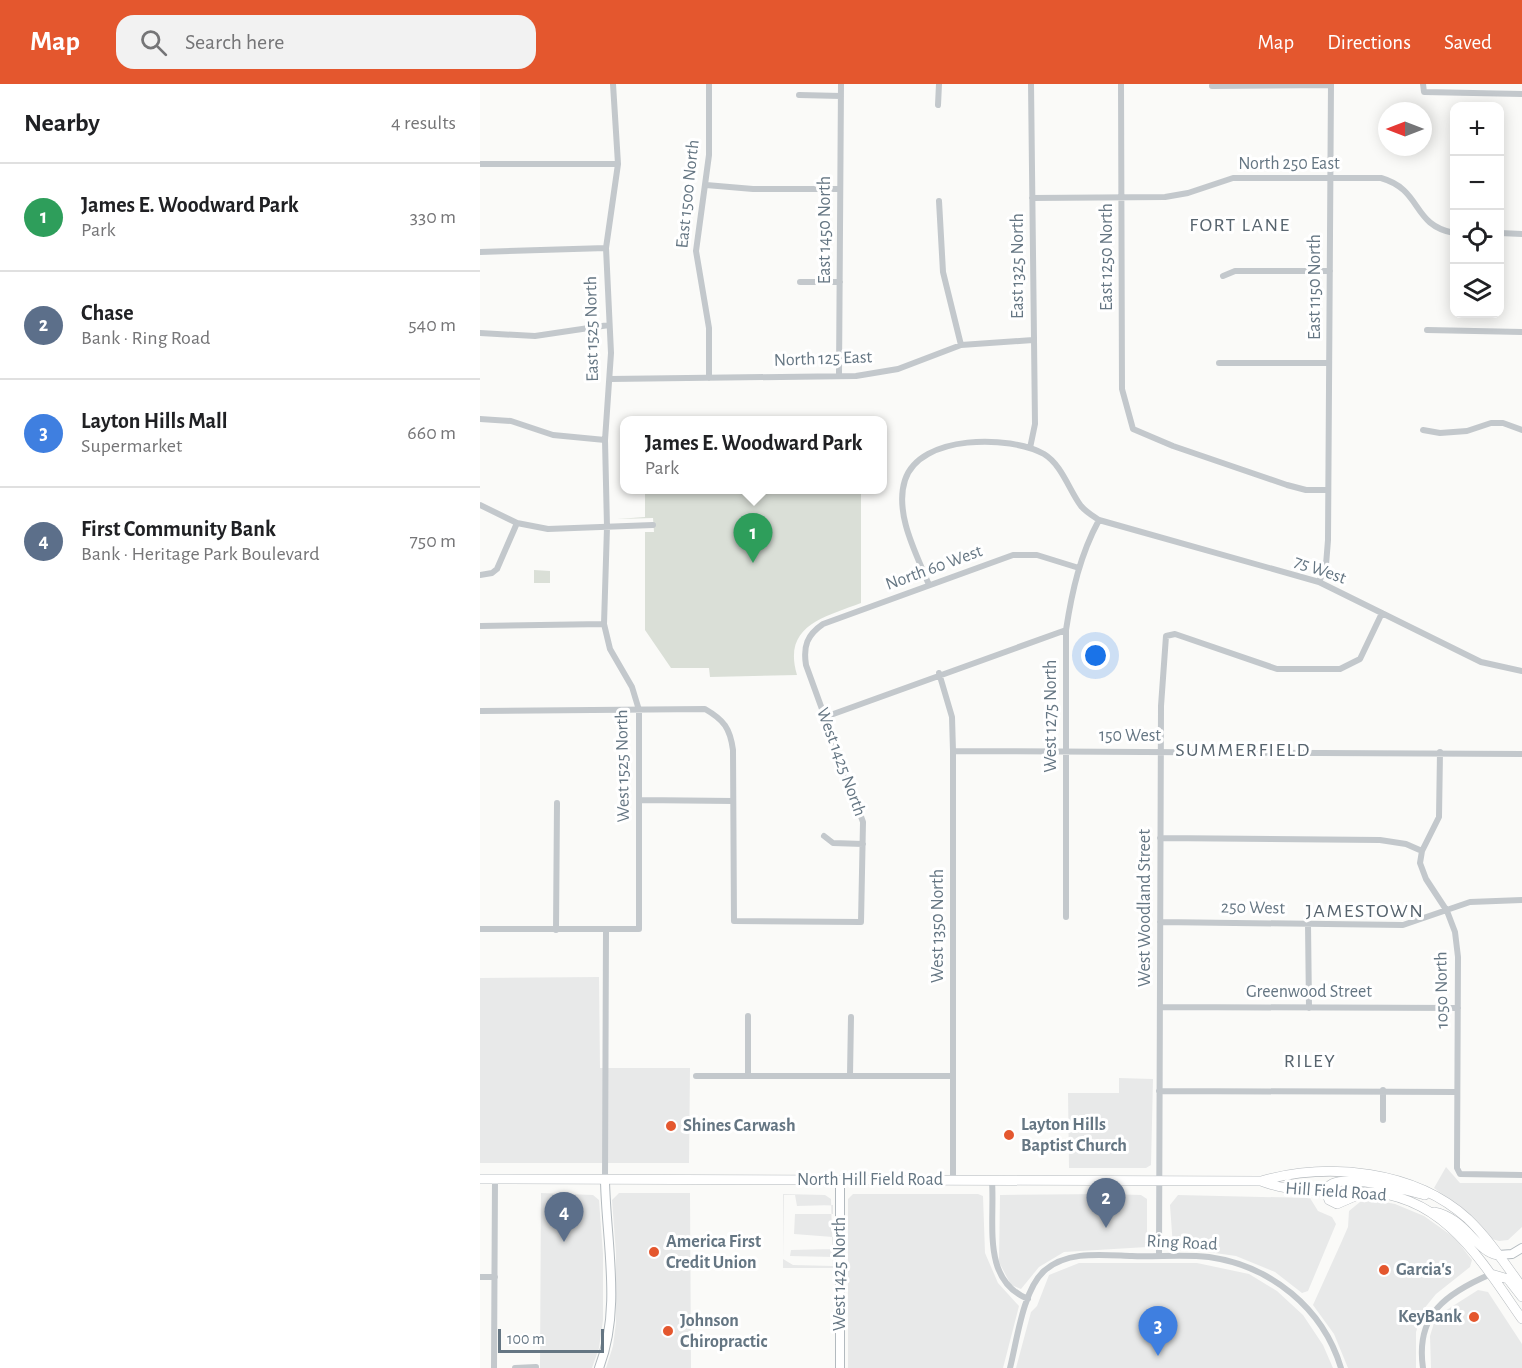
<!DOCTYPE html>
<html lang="en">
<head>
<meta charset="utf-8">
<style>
  :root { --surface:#fff; --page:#f2f2f2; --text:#202124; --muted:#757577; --line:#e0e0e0; --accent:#e4572e }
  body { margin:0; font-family:"Alegreya Sans",sans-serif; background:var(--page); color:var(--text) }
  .controls { position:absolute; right:18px; top:18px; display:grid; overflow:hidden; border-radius:12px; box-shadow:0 3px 15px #0003 }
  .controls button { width:54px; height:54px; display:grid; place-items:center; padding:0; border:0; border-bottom:2px solid var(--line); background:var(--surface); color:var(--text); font:30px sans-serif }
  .compass { position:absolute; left:898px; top:18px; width:54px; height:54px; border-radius:50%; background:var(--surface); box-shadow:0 3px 15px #0003; rotate:270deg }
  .scale { position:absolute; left:18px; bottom:15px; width:106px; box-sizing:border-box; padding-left:6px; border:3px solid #657683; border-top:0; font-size:16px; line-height:21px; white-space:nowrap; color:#657683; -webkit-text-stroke:4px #fff; paint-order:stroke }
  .you { position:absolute; left:616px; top:572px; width:21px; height:21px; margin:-15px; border:4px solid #fff; border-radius:50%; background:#1a73e8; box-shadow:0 0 0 9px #1a73e833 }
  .badge { display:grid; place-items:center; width:39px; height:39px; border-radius:50%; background:var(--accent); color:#fff; font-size:20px; font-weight:700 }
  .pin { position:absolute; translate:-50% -50px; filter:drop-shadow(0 2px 3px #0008) }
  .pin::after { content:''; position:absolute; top:32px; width:21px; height:18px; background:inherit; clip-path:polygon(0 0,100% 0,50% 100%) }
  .popup { position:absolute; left:140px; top:332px; width:267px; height:78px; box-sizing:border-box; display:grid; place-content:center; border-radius:12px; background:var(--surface); filter:drop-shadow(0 2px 4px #0005); font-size:20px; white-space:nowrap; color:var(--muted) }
  .popup b { font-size:22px; color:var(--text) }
  .popup::after { content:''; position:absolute; left:50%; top:100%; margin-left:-12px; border:12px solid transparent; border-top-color:var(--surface) }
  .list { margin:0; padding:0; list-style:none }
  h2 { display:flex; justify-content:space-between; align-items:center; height:78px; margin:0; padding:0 24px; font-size:26px }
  h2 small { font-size:20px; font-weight:400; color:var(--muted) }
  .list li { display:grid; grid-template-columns:39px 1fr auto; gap:18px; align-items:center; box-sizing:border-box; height:108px; padding:0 24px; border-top:2px solid var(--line) }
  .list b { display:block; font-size:22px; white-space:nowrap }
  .list p { margin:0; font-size:20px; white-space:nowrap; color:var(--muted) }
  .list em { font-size:20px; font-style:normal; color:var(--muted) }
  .icon { flex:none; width:33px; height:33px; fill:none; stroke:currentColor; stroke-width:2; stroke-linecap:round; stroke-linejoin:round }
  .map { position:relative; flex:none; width:1042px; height:1284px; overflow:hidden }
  header { display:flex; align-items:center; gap:36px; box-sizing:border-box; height:84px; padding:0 30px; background:var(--accent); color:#fff }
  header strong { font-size:28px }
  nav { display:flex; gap:33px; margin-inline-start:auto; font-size:21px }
  .search { width:420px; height:54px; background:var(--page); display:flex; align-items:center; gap:15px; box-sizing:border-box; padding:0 21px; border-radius:18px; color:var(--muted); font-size:22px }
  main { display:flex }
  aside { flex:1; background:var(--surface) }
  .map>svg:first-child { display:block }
  .built { fill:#e8e9e9; fill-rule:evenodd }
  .green { fill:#dadfd7 }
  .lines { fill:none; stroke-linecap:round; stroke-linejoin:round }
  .secondary-casing { stroke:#b3babf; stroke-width:10 }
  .primary-casing { stroke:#b5babe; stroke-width:10 }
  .street { stroke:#c3c8cc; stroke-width:6 }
  .secondary { stroke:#fff; stroke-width:8 }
  .primary { stroke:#fff; stroke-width:9 }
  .poi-dot { fill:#e4572e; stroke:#fff; stroke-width:2 }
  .labels { text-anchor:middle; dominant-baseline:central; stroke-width:6; stroke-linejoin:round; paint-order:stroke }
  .street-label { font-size:18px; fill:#657683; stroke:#fff }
  .poi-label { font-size:18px; font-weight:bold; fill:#657683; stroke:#fff; text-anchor:start }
  .neighbourhood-label { font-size:20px; letter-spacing:1.5px; fill:#57646e; stroke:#fff }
</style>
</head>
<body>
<header>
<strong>Map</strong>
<div class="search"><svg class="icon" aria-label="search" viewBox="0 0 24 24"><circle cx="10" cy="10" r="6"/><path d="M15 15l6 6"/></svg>Search here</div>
<nav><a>Map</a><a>Directions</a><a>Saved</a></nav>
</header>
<main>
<aside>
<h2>Nearby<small>4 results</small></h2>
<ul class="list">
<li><span class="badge" style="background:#2e9e5b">1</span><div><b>James E. Woodward Park</b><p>Park</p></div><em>330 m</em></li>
<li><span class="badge" style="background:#5c6f8a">2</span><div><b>Chase</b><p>Bank · Ring Road</p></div><em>540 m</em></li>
<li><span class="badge" style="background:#3f7fe0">3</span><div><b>Layton Hills Mall</b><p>Supermarket</p></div><em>660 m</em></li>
<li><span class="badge" style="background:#5c6f8a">4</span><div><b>First Community Bank</b><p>Bank · Heritage Park Boulevard</p></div><em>750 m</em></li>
</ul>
</aside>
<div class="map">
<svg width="1042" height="1284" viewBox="0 0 1042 1284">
  <rect width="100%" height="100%" fill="#fafaf8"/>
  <path class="built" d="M119,893L120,984H210L209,1079H0V894Z
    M639,994L673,995L671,1081L666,1084H589L588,1009H639Z
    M966,1083L980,1099H1042V1143L1028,1156L1019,1157L1012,1155L987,1128L954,1104Z
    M61,1109L113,1111L119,1116L123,1170V1236L119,1264L112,1284H60Z
    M139,1109H210L211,1284H126L133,1262L136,1239V1169L132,1116Z
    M303,1110L345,1111L351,1115L353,1184H303ZM304,1111H315L317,1122L353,1121V1130H315L314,1150L353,1153V1165L311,1166L310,1172L353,1173V1182L313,1181L303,1175Z
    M373,1110H498L503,1112L505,1169L518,1199L539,1222L523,1284H368V1115Z
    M626,1110L661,1111L667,1115V1163L584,1168L559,1183L541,1205L531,1201L519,1178L520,1111Z
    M698,1111L830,1114L838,1127L852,1133L856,1140L828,1207L822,1209L795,1188L756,1172L693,1163L690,1121Z
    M894,1116L915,1120L944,1132L975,1154L992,1176L990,1183L956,1210L943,1226L936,1248V1284H868L854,1250L833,1221L861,1159L868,1143L869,1127L880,1118Z
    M599,1179H717L769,1190L797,1207L823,1231L843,1261L853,1284H536L551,1228L557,1222L569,1191Z
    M998,1206L1008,1208L1042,1260V1284H951L950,1252L954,1239L965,1227Z"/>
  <path class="green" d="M165,406H381V519C345,533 302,541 317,591L230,593L229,584H191L165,546V448H174L173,434L137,435L165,433Z
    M54,486L70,487V499H54Z"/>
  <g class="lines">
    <defs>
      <path id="secondary" d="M360,1096V1284
        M1018,1171L1032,1170L1042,1164
        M119,1284C142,1225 126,1157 125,1096"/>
      <path id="primary" d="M0,1095L781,1097C849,1078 934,1086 988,1135C1009,1155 1025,1180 1042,1203
        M781,1097C814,1110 849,1107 885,1108C964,1110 1002,1178 1042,1235
        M880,1110L857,1120L849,1116C831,1078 932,1108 945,1111
        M954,1128C986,1134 997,1169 1018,1171
        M1011,1190L1028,1195L1042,1213"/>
    </defs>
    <use href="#secondary" class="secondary-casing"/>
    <use href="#primary" class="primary-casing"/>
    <path class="street" d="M229,0V71L216,167L229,244V294
      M641,0L642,305L653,345L693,362L807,401L826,406H848
      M943,0L944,8L1042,10
      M732,2L851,1
      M319,11L361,12
      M458,21L459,0
      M0,80H138
      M226,101L273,105H360
      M552,114L685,113L708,109L753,94H901C943,106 931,141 974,149
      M459,117L463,188L481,261
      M1020,149L1042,150
      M0,168L126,164
      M743,192L755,187H850
      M320,198H360
      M947,246L1042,248
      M0,249L55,252L129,241
      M739,279H849
      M359,292L361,0
      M130,295L376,292L418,285L481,261L553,256
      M0,335L31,337L73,351L125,356
      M943,346L960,349L987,347L1011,339H1023L1042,346
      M550,364L555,340L551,0
      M0,421L37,439L68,445L173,441
      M0,491L12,489L17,485L37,439
      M839,498L846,481L848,456L851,0
      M449,501C437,471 414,430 425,396C440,350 530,351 564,370C582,381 589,406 601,422C606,428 613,432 619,436L839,498L1001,578L1042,587
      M0,542L124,540
      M459,589L472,633L473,667V1096
      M0,627L225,625C244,636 250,644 253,666L254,837L381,838L383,738L326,581C323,562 327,551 343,540L533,471H557L599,484
      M345,633L586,546
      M473,667L1042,670
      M960,668L959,733L942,767L940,779L946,795L967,827L975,848L978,873L977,1084L980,1090L1042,1091
      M159,716L253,717
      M344,752L353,759L383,760
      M680,754L900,756L926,760L942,767
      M586,833V546C592,507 600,471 619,436
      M680,838L923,841L990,818L1042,816
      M828,840L829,924
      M0,845H159V626L152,603L130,565L124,540L127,443L125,356L131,269L126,164L138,80L133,0
      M76,846L77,719
      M680,923L978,924
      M370,991L371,933
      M216,992H472
      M268,992V932
      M903,1006V1036
      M679,1007L977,1008
      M125,1096L126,846
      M512,1097C515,1139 501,1196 548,1215
      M679,1172L681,622L686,552L695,550L797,585H860L880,575L902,529
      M0,1193H15
      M14,1284L15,1095
      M35,1284L56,1283
      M530,1284C537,1256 543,1206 564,1187C587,1166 623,1171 652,1172C677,1173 704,1170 729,1173C791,1182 843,1224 861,1284
      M943,1284C935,1230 967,1209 1011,1190"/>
    <use href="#secondary" class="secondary"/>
    <use href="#primary" class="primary"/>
  </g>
  <g class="poi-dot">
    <circle cx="191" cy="1042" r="6"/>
    <circle cx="529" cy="1051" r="6"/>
    <circle cx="174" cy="1168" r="6"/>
    <circle cx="904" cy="1186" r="6"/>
    <circle cx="994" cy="1233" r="6"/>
    <circle cx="188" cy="1247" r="6"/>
  </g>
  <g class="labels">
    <g class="street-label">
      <text x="809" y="80">North 250 East</text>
      <text transform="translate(208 110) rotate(-84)">East 1500 North</text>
      <text transform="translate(345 146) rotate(-90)">East 1450 North</text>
      <text transform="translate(627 173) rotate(-90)">East 1250 North</text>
      <text transform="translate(538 182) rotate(-90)">East 1325 North</text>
      <text transform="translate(835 203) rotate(-90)">East 1150 North</text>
      <text transform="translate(112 245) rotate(-91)">East 1525 North</text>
      <text transform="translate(343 275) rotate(-2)">North 125 East</text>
      <text transform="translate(454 484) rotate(-20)">North 60 West</text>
      <text transform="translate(840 486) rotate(20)">75 West</text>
      <text transform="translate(571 632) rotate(-90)">West 1275 North</text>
      <text x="650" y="652">150 West</text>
      <text transform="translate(361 678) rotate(70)">West 1425 North</text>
      <text transform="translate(143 682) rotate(-91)">West 1525 North</text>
      <text transform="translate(665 824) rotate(-90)">West Woodland Street</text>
      <text transform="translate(773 824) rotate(1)">250 West</text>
      <text transform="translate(458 842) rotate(-90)">West 1350 North</text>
      <text transform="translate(962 906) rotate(-91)">1050 North</text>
      <text x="829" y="908">Greenwood Street</text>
      <text x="390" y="1096">North Hill Field Road</text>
      <text transform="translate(856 1108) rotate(4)">Hill Field Road</text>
      <text transform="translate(702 1159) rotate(3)">Ring Road</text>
      <text transform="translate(360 1190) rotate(-90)">West 1425 North</text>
    </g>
    <g class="poi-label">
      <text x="541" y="1041">Layton Hills<tspan x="541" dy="21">Baptist Church</tspan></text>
      <text x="203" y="1042">Shines Carwash</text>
      <text x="186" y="1158">America First<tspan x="186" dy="21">Credit Union</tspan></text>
      <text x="916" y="1186">Garcia's</text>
      <text x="982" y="1233" text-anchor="end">KeyBank</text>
      <text x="200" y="1237">Johnson<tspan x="200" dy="21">Chiropractic</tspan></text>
    </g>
    <g class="neighbourhood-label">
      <text x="760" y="141">FORT LANE</text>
      <text x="763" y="666">SUMMERFIELD</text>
      <text x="885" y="827">JAMESTOWN</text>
      <text x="830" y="977">RILEY</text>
    </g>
  </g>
</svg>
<div class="controls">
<button>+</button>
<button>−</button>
<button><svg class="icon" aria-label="locate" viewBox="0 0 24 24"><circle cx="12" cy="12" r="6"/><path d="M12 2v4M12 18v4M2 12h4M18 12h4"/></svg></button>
<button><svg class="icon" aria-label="layers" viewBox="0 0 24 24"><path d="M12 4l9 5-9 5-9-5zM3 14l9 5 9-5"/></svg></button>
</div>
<svg class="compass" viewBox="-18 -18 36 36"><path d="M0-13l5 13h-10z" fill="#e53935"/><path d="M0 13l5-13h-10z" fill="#757577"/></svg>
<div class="scale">100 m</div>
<div class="you"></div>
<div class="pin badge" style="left:273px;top:479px;background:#2e9e5b">1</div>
<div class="popup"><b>James E. Woodward Park</b>Park</div>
<div class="pin badge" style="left:626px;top:1144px;background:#5c6f8a">2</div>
<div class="pin badge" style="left:678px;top:1272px;background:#3f7fe0">3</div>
<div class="pin badge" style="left:84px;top:1158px;background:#5c6f8a">4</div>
</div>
</main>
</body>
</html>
